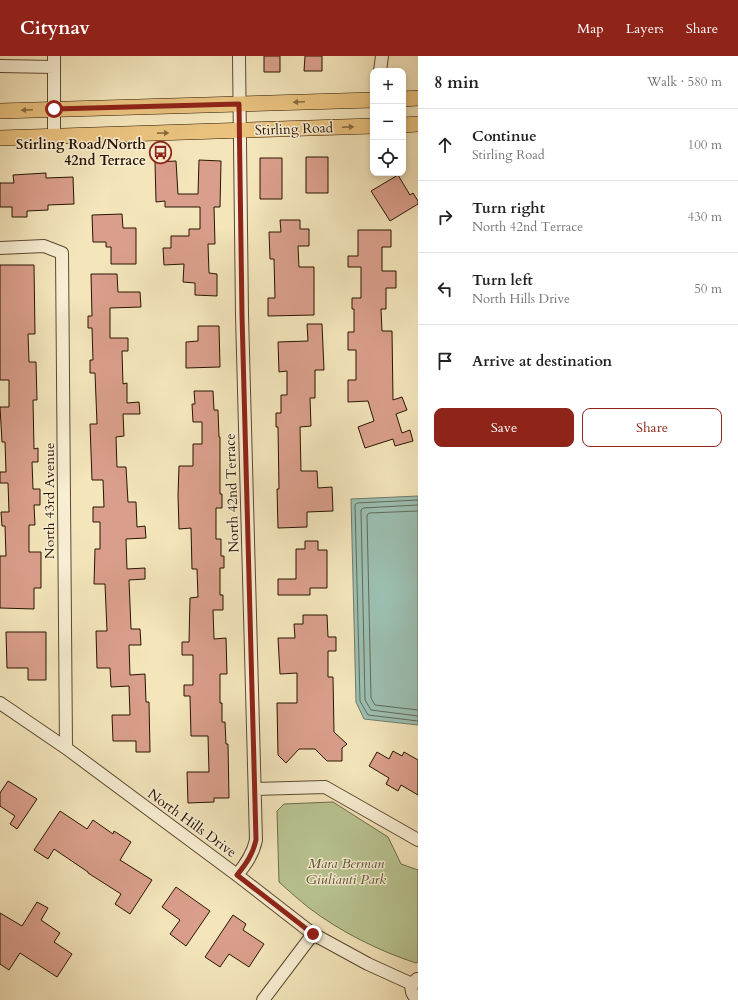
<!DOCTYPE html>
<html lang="en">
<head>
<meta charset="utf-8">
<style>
  :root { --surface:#fff; --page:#f6f6f6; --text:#222; --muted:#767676; --line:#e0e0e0; --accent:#8f2418 }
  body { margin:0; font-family:Cardo,serif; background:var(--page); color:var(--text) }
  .controls { position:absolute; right:12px; top:12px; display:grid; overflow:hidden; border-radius:8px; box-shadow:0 2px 6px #0003 }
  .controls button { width:36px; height:36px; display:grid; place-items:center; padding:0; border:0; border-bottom:1px solid var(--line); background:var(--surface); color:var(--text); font:20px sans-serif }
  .stop { position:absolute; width:12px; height:12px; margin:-9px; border:3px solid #8f2418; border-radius:50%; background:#fff }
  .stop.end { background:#8f2418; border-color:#fff; box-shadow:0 1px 4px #0008 }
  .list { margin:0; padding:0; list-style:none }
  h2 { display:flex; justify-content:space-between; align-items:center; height:52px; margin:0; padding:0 16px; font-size:17px }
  h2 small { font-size:13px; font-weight:400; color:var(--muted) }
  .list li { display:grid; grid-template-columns:26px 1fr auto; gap:12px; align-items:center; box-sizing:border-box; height:72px; padding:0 16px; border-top:1px solid var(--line) }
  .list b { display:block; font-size:15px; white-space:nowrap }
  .list p { margin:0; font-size:13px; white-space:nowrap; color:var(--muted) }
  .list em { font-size:13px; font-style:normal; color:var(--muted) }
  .actions { display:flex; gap:8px; padding:12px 16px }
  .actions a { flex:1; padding:9px 0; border:1px solid var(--accent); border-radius:8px; text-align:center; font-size:14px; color:var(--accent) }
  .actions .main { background:var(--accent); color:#fff }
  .icon { flex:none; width:22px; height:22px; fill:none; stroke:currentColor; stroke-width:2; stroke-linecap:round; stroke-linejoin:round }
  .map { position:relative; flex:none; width:418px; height:944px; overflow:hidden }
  header { display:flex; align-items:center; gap:24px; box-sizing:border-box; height:56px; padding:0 20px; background:var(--accent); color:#fff }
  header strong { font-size:19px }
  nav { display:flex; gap:22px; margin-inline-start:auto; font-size:14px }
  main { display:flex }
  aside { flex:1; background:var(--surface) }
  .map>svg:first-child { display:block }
  .green { fill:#b9c592; stroke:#706d4a }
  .water { fill:#9cbfb1; stroke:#6e7b6b }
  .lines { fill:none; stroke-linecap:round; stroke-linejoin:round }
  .shore { stroke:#626a5a; stroke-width:1 }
  .building { fill:#da9f8c; stroke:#281502 }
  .minor-casing { stroke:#5b4930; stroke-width:14 }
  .major-casing { stroke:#281502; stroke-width:16 }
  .minor { stroke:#f8eed3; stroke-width:12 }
  .major { stroke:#eac27e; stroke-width:15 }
  .oneway { fill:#896c40 }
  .route { stroke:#8f2418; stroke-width:5 }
  .labels { text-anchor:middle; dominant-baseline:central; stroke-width:3; stroke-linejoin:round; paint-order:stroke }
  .street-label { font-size:14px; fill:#281502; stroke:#f8eed3 }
  .poi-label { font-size:14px; font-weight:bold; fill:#281502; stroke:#f8eed3; text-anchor:end }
  .park-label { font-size:14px; font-style:italic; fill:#5b5334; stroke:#f8eed3 }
</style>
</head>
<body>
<header>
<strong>Citynav</strong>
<nav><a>Map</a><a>Layers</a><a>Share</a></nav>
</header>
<main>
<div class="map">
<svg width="418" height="944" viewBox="0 0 418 944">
  <rect width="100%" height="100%" fill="#f4e5bb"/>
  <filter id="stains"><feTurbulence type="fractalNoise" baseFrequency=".005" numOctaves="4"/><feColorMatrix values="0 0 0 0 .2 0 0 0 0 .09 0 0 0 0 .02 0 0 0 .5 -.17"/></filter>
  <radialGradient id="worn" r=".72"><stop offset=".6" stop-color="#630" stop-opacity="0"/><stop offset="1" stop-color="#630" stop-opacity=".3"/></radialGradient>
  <path class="green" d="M333,746L388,781L401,808L418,814V906L416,907C379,895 341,876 309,852C299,844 289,835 279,826L277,755L284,748Z"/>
  <path class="water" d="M418,440V669L364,663L356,646L351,443Z"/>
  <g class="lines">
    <path class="shore" d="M418,444L357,447L355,449L360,645L368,659L418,665
      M418,449L363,452L361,454L365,644L371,654L418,660
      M418,455L369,457L367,459L371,642L375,649L418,654"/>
  </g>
  <path class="building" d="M264,0H280V16H264Z
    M305,0H322V15H304Z
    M306,101H328V137H306Z
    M260,102H282V143H260Z
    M199,104L221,105L220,151H214L215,188H208L209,217L217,218V240L195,239V227L183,226L184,208L164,209L163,192H171V180H189V173H200V151H165V145L156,146L155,106L176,105L178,138H198Z
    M46,117V122L73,121L74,148L48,149V154L27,155V161H12V151H0V127H14L13,119Z
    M398,119L410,139L413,137L418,145V148L390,165L371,135Z
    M122,158L123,172H136V208H111V191H106V186H93L92,159Z
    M280,164H300V173H309V190H298L299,211H314V259L268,260V242H275L274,203H270L269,176H281Z
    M358,174H391V191H382V215H396V232H386V253H381L382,275H392L393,344L402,341L407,354L396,358L402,377L410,374L413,385L395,390L393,383L365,392L358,371L374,365L368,345L348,346V324H356V294H348V276H354V253H352V242H361V211H348V200H358Z
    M0,209H34L35,278H28L29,306H36L37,344H33L34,393L38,392V406H32L33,433H40V449H34L35,469H29V496H41V532H34V553L0,552V500H6L5,470H2L1,456H9L8,427H0V416H6L5,386H2L0,351H9V324H0Z
    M91,218H117L118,236H140L141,251L110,252V282H128V295H122L123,328L127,327V347L139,346L140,358H123L124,380L116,381L117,411H126L128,446H136L137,471L145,470L146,482L126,483L127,513L145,512V523L129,524L131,573H140L141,589H129L130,619L145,618L146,646H149L150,696H136V685H113L112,659H130L129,630L111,631L110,612H97L96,575H107L105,528H94L95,493H100V466H93V451H104L103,424H92L90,368H97L95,317H90V304H93L92,272H88V260H92Z
    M307,268H322L324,314H315V342H310L311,370L300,371L301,415H317L318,432L332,431L333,455L307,456V471L278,472L277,433H279L278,371H276V357H281V339H287V315L279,316L278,286L308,285Z
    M198,270H219L220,311L186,312V286L198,285Z
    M194,335H213L214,354H218L219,381H220V438H222V452H216V483H221V500H224V512H220V539H223V554H213L214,583L226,582L227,618H220V647H222V666H225L226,688H228L229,742H214V746L188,747L187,716H209L208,680H191L190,640H184V629H193V599H182V586H189L190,542L198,541L197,513H192L191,472L179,473L178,439L179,410H193V388H202V366H193L192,348H195Z
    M305,485H318V494H327V532H310V539H278V523H296V493H305Z
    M303,559H327L328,581H336V595H328V621H333L334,676L347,688L342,692V705H327L315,693H299L286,707L278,699L277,647H297V617L280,618L278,582H295L294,568H303Z
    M6,576H46V624H28V612H7Z
    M393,695L402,700L404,696L418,704V739L401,729L398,735L386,728L389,722L369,710L377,696L389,703Z
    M8,725L37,743L17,773L10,768L15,760L0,750V737Z
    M60,755L87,773L93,764L113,778L114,775L131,786L120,804L152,824L130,858L115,848L121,838L88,817V816L54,793L48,803L34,794Z
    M176,831L210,855L186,890L170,878L180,864L162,851Z
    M37,846L48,852L41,864L60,877L54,886L72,898L57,921L20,897L9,914L0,908V857L22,870Z
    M233,859L246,868L243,874L264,888L249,911L229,898L220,911L205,901Z"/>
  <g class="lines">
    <defs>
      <path id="minor" d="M0,10L54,11
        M380,15L382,0
        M54,80V0
        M0,192L44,190L62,197L66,692
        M0,647L66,692L237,819L313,878L368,908L412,928
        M255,733L325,731L418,784
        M237,819C246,808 253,798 256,784L242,259L239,0
        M417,923C409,929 410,938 418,943
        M263,944L313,878"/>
      <path id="major" d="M403,43L418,42
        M0,55L373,44
        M403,69L418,68
        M0,82L373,70"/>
    </defs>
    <use href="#minor" class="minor-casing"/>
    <use href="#major" class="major-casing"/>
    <use href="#minor" class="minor"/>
    <use href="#major" class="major"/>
  </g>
  <defs><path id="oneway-solid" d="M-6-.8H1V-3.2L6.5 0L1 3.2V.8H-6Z"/></defs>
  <g class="oneway">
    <use href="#oneway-solid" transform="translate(299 46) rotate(178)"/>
    <use href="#oneway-solid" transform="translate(27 54) rotate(178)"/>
    <use href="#oneway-solid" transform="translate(348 71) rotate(-2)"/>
    <use href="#oneway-solid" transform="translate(163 77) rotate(-1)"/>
  </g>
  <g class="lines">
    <path class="route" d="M54,53L239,48L242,259L256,784C253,798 246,808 237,819L313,878"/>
  </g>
  <defs>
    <symbol id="bus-ring" viewBox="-11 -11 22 22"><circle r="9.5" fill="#f8eed3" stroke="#8f2418" stroke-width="1.5"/><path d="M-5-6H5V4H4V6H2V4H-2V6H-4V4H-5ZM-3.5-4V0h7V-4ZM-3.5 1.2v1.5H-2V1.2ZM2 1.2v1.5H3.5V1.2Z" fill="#8f2418"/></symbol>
  </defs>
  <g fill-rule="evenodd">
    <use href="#bus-ring" x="148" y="84" width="25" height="25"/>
  </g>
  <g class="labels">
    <g class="street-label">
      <text transform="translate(294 73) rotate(-2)">Stirling Road</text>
      <text transform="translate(232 437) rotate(-92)">North 42nd Terrace</text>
      <text transform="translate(49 445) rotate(-90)">North 43rd Avenue</text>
      <text transform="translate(192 767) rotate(36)">North Hills Drive</text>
    </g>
    <g class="poi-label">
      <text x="146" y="88">Stirling Road/North<tspan x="146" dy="16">42nd Terrace</tspan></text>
    </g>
    <g class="park-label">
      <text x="346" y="807">Mara Berman<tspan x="346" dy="16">Giulianti Park</tspan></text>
    </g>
  </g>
  <rect width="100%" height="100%" filter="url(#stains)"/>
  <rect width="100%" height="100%" fill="url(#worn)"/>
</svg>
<div class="controls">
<button>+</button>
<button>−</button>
<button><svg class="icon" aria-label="locate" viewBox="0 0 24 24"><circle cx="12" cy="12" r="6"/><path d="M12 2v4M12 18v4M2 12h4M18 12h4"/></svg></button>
</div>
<div class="stop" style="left:54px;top:53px"></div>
<div class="stop end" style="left:313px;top:878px"></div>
</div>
<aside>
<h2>8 min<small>Walk · 580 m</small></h2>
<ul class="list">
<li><svg class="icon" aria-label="ahead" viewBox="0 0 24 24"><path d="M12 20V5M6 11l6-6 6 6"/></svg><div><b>Continue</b><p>Stirling Road</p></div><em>100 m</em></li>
<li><svg class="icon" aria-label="right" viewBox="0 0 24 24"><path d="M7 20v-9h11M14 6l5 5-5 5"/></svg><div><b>Turn right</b><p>North 42nd Terrace</p></div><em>430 m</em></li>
<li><svg class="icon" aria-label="left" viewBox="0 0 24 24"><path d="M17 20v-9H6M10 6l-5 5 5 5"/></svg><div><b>Turn left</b><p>North Hills Drive</p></div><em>50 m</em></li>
<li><svg class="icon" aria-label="arrive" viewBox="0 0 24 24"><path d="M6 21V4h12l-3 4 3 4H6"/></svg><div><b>Arrive at destination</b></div></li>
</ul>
<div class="actions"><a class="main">Save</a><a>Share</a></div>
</aside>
</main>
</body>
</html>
